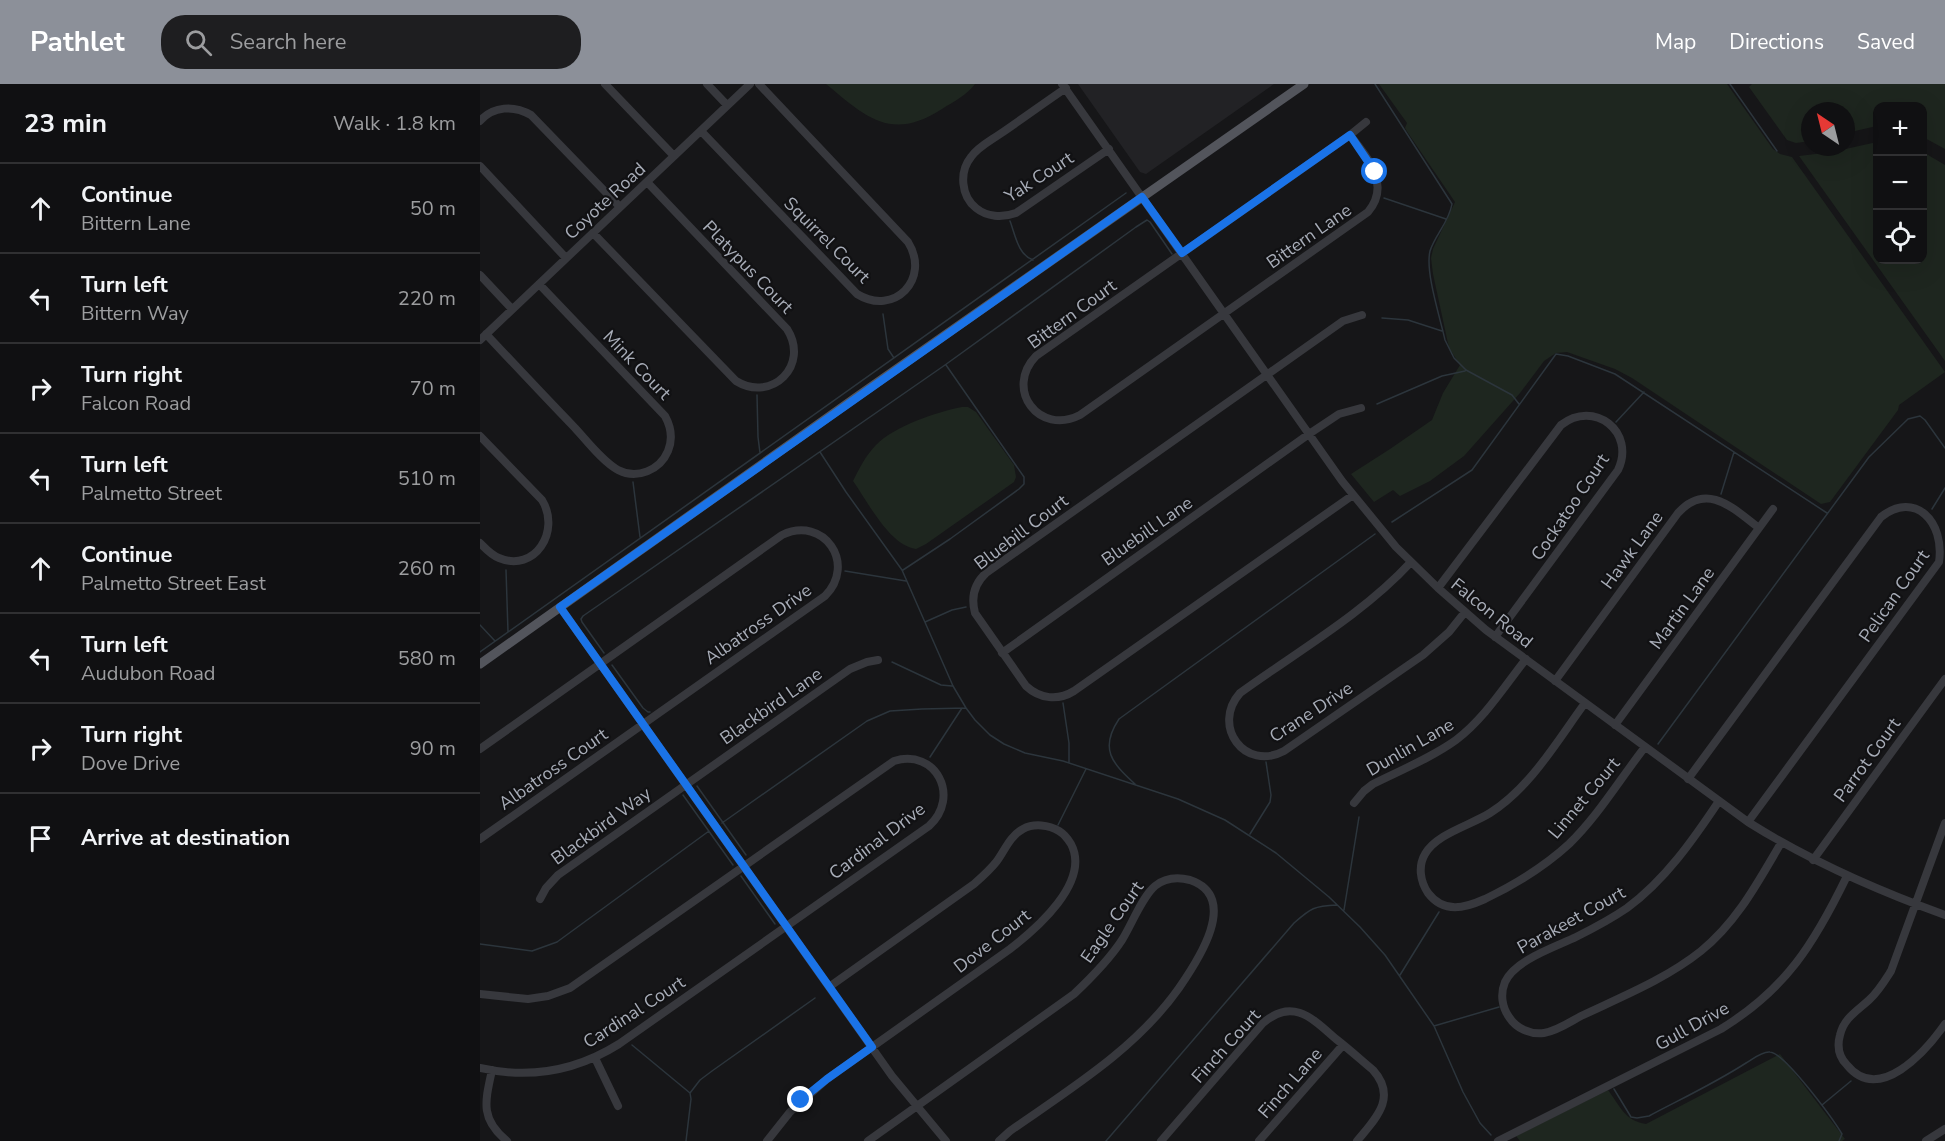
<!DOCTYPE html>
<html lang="en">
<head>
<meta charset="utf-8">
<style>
  :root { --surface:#101012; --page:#1e1e20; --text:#f1f3f6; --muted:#9c9d9f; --line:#303032; --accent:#8c9099 }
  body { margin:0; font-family:"Nunito Sans",sans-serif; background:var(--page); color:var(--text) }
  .controls { position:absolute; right:18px; top:18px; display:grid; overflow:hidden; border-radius:12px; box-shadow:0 6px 24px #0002 }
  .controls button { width:54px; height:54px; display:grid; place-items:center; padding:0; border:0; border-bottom:2px solid var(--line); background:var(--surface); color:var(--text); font:30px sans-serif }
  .compass { position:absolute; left:1321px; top:18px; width:54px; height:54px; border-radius:50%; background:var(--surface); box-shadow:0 6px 24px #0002; rotate:325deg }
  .stop { position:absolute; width:18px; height:18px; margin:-14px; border:4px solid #1a73e8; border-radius:50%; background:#fff }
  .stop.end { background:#1a73e8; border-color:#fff; box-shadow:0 2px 6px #0008 }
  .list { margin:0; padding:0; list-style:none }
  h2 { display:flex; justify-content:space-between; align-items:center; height:78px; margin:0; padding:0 24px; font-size:26px }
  h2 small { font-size:20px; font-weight:400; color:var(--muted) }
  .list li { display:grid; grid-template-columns:39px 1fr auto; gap:18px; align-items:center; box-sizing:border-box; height:90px; padding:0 24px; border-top:2px solid var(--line) }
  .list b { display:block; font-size:22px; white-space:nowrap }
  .list p { margin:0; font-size:20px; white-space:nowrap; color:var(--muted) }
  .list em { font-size:20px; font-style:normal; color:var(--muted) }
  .icon { flex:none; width:33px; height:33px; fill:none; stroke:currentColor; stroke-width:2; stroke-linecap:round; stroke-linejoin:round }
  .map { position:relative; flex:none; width:1465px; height:1057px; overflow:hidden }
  header { display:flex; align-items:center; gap:36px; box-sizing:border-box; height:84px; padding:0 30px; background:var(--accent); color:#fff }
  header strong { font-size:28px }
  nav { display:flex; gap:33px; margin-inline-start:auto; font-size:21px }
  .search { width:420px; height:54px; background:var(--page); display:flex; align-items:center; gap:15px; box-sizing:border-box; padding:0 21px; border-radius:24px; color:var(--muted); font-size:22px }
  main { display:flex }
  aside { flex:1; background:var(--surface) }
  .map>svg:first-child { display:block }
  .built { fill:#222225 }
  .green { fill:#1e261f }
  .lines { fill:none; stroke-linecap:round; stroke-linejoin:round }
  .stream { stroke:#2c353c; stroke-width:1.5 }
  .minor { stroke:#37383d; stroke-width:8 }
  .major { stroke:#53555c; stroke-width:9 }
  .route { stroke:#1a73e8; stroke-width:8 }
  .labels { text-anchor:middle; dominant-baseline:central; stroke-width:4.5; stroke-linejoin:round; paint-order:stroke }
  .street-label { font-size:18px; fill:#a8adb8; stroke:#111113 }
</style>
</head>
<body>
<header>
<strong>Pathlet</strong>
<div class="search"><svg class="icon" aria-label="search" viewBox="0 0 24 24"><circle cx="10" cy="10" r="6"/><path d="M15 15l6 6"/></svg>Search here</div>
<nav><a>Map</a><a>Directions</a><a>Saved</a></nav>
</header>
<main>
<aside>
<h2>23 min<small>Walk · 1.8 km</small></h2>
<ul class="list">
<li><svg class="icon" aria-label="ahead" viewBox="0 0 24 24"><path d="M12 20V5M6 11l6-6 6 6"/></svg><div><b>Continue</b><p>Bittern Lane</p></div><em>50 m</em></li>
<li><svg class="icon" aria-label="left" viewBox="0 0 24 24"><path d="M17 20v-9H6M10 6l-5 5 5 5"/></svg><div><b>Turn left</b><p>Bittern Way</p></div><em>220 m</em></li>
<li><svg class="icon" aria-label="right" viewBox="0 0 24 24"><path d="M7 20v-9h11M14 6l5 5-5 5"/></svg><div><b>Turn right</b><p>Falcon Road</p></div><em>70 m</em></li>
<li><svg class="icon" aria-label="left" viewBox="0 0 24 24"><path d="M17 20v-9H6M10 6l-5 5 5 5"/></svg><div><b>Turn left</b><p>Palmetto Street</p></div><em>510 m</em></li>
<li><svg class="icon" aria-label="ahead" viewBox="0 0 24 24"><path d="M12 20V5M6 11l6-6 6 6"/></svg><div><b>Continue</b><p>Palmetto Street East</p></div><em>260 m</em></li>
<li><svg class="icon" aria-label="left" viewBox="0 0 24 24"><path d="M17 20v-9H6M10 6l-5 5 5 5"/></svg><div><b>Turn left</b><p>Audubon Road</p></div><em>580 m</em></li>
<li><svg class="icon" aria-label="right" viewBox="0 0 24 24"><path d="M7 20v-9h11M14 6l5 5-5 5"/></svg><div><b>Turn right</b><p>Dove Drive</p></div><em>90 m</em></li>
<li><svg class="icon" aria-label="arrive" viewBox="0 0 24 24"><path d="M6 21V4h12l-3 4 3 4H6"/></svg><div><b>Arrive at destination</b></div></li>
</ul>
</aside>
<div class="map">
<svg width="1465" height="1057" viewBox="0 0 1465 1057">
  <rect width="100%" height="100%" fill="#161618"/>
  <path class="built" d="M598,0H794L666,90L660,88Z"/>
  <path class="green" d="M346,0H495C487,11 473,18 462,25C411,58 386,33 346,0Z
    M899,0H1247L1293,65L1300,70L1312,73L1465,288L1419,321L1418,326L1350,418L1341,420L1152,294L1135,285L1087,268L1076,269L1064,277L1040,309L984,372L950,397L920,412L913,406L894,418L871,390L910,365L952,336L963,309L980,281L969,264L953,190L951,174L953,165L975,118L928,49L925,44L927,39Z
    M1272,0H1465V65L1443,53L1442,22H1398L1397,42L1366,49V27H1330V57L1316,59L1307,56L1269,3Z
    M1397,58L1398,176H1442L1443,68L1465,81V277L1319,72L1352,68Z
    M482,323H488L496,328L534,381L536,393L534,398L446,460L436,465C409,461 388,418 373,397C379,385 386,371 396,361C415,342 456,328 482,323Z
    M1300,970L1365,1055L1362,1057H1040L1036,1052L1128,1006C1140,1022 1145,1037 1166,1040Z"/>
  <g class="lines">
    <path class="stream" d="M895,0L972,120C969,138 955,151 950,167C945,188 960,233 965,256L974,274L986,286L1032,311L1039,320
      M1250,0L1297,67
      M904,114L966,135
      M530,137C535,150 538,171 553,176
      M403,230L408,265L414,274
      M902,234L928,236L962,247
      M277,311L278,353L280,369
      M897,320L962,292L985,287
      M1136,338L1164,308
      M340,368L366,408L422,486L473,602L486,624L495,636L510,651L524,660L545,669L583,677L698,715L745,736L796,769L849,813L880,843L905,871L954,942L983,1008L1000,1039L1011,1051
      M153,398L160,453
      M1241,410L1254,368
      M1452,425L1465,404
      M912,438L992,386L1076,270L1088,272L1135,290L1347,429
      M26,486L28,548
      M423,486L470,455L539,405L544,400V393L466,281
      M365,487L426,497
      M445,538L472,526L486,523
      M0,541L15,557
      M0,568L646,109
      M124,569L102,538L101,535L103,532L465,281L656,143L667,136L670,138L692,170
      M412,578L461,601L472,602
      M132,581L163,624L168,628H170
      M583,619L589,659V678
      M1178,660L1389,373L1428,335L1440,332L1445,336L1465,364
      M450,673L482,624
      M655,700C632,679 619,665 639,635L895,450
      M217,702L266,771
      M203,711L253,781
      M242,739L387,637L410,627L442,625L486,624
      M578,741L606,685
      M770,750L790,718L791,711L786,678
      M261,792L295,840
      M864,826L879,733
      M0,860L52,867L77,858L229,747
      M920,891L959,828
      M954,942L1019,923
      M152,961L210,1009L211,1015L206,1057
      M1134,1005L1151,1033L1157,1034L1169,1032C1201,1015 1235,999 1266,979C1273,975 1282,967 1290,968C1305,969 1353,1035 1362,1050L1359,1057
      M210,1009L220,996L232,987L335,914
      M1342,1021L1371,997
      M626,1057L814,839C831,824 834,822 857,821"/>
    <path class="minor" d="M125,0L194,72
      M227,0L247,21
      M582,0L862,397L916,463L958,504L1006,546L1268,738C1330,777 1396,806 1465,831
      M586,4C564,19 542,35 520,50C510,57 498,63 491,73C479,88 481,112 496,124C507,133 522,134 536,129L629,65
      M0,37C13,22 34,21 51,31L140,123
      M221,47L377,210C414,233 451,195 428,158L279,0
      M870,51C888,74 911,101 888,128L600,331C559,352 524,305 556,272L870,51L886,38
      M0,82L86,174
      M113,149L256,297C292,319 330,281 307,245L167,98
      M0,191L32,225
      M6,250C36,282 65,313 95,344C107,357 123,378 138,386C157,396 180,386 188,367C193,355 191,343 185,332L59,200
      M0,256L270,0
      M0,352L62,416C81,447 55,489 19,474C11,471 6,465 0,459
      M873,411L594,607C578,617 560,615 546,602L495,529C491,514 494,500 506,489L863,237L882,231
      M931,478C883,530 818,567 760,609C731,642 765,688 804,667L943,571L969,548L985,528
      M958,504L1081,341C1114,315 1156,348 1138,386L1015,553
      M80,523L412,992L466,1057
      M522,569L829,350L859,330L881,324
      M1075,597L1198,429C1227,397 1254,425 1279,444
      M1105,619C1077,657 1051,703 1010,729C991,741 956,750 945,770C938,782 940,797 948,809C964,830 985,824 1005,815C1036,800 1064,783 1089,760C1118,732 1140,695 1165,663
      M1135,641L1293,425
      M0,665L302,451C344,431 377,480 345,512L0,755
      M1208,695L1401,433C1435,406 1465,438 1459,478L1268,738
      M1239,717C1213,756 1185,796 1147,824C1131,835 1114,844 1096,853C1075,863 1035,876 1025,898C1020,910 1022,923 1029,933C1036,944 1050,951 1064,949C1077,947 1090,938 1101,932C1141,913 1186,895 1221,867C1257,838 1278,798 1301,759
      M874,719L884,707L893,700C921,686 951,674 976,656C1004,635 1024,603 1046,575
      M1465,739L1411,887C1404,898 1398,908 1389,916C1377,927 1364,934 1360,951C1357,962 1359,973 1367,981C1399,1021 1446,967 1465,940
      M1333,776L1465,595
      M60,815L66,804L78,791L370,585L387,578L398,576
      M0,910L48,915L68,912L90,904L414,677C456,664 481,713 449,742L139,960C96,987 49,995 0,984
      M115,974L138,1022
      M12,986C5,1018 0,1035 27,1057
      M287,1057L310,1028L347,995L530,865C556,845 611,798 591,760C588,755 584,750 579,747C569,741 554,739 543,745C530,752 525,766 517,777C510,786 502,793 494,800L349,903
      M388,1057L594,910C612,893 629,876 642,856C652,840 662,813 675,802C685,794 698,793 710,796C761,813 717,878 699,904C656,965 590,1005 530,1047L519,1057
      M681,1057L783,939C813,913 833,935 856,955C869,965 881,976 893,986C918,1014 895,1035 877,1057
      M779,1057L863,961
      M1018,1057L1241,945C1306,905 1334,860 1367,792
      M1446,1057L1465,1045"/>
    <path class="major" d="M0,580L378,312L824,0"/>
  </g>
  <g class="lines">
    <path class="route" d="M321,1016L347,995L392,963L80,523L662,113L702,169L870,51L895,88"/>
  </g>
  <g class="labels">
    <g class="street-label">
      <text transform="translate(559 93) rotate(-33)">Yak Court</text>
      <text transform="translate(125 117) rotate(-43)">Coyote Road</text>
      <text transform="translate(829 152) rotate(-35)">Bittern Lane</text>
      <text transform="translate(347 156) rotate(45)">Squirrel Court</text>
      <text transform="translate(268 183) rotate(46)">Platypus Court</text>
      <text transform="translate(592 230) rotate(-36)">Bittern Court</text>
      <text transform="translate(157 281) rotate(46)">Mink Court</text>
      <text transform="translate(1090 423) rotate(-56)">Cockatoo Court</text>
      <text transform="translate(667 447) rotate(-35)">Bluebill Lane</text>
      <text transform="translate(541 448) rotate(-37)">Bluebill Court</text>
      <text transform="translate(1152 466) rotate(-54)">Hawk Lane</text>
      <text transform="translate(1414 512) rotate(-55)">Pelican Court</text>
      <text transform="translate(1202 524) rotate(-54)">Martin Lane</text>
      <text transform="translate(1012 529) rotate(39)">Falcon Road</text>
      <text transform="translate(278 540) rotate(-35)">Albatross Drive</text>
      <text transform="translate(291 622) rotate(-35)">Blackbird Lane</text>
      <text transform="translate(831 628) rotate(-33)">Crane Drive</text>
      <text transform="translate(930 663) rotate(-30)">Dunlin Lane</text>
      <text transform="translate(1387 676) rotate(-54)">Parrot Court</text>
      <text transform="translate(73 685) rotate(-35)">Albatross Court</text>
      <text transform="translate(1104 714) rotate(-50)">Linnet Court</text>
      <text transform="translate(121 742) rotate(-36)">Blackbird Way</text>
      <text transform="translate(397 757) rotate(-37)">Cardinal Drive</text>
      <text transform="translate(1091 836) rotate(-29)">Parakeet Court</text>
      <text transform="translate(632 838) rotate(-55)">Eagle Court</text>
      <text transform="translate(512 857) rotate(-38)">Dove Court</text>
      <text transform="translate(154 928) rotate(-33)">Cardinal Court</text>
      <text transform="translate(1212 942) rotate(-29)">Gull Drive</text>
      <text transform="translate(746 962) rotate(-48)">Finch Court</text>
      <text transform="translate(810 999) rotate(-49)">Finch Lane</text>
    </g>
  </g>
</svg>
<div class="controls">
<button>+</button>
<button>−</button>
<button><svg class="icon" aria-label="locate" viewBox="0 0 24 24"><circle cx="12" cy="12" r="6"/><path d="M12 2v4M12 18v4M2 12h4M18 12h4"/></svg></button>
</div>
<svg class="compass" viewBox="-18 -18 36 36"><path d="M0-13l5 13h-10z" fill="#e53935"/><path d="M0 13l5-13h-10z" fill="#9c9d9f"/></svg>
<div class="stop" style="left:895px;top:88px"></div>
<div class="stop end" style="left:321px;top:1016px"></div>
</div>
</main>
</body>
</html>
